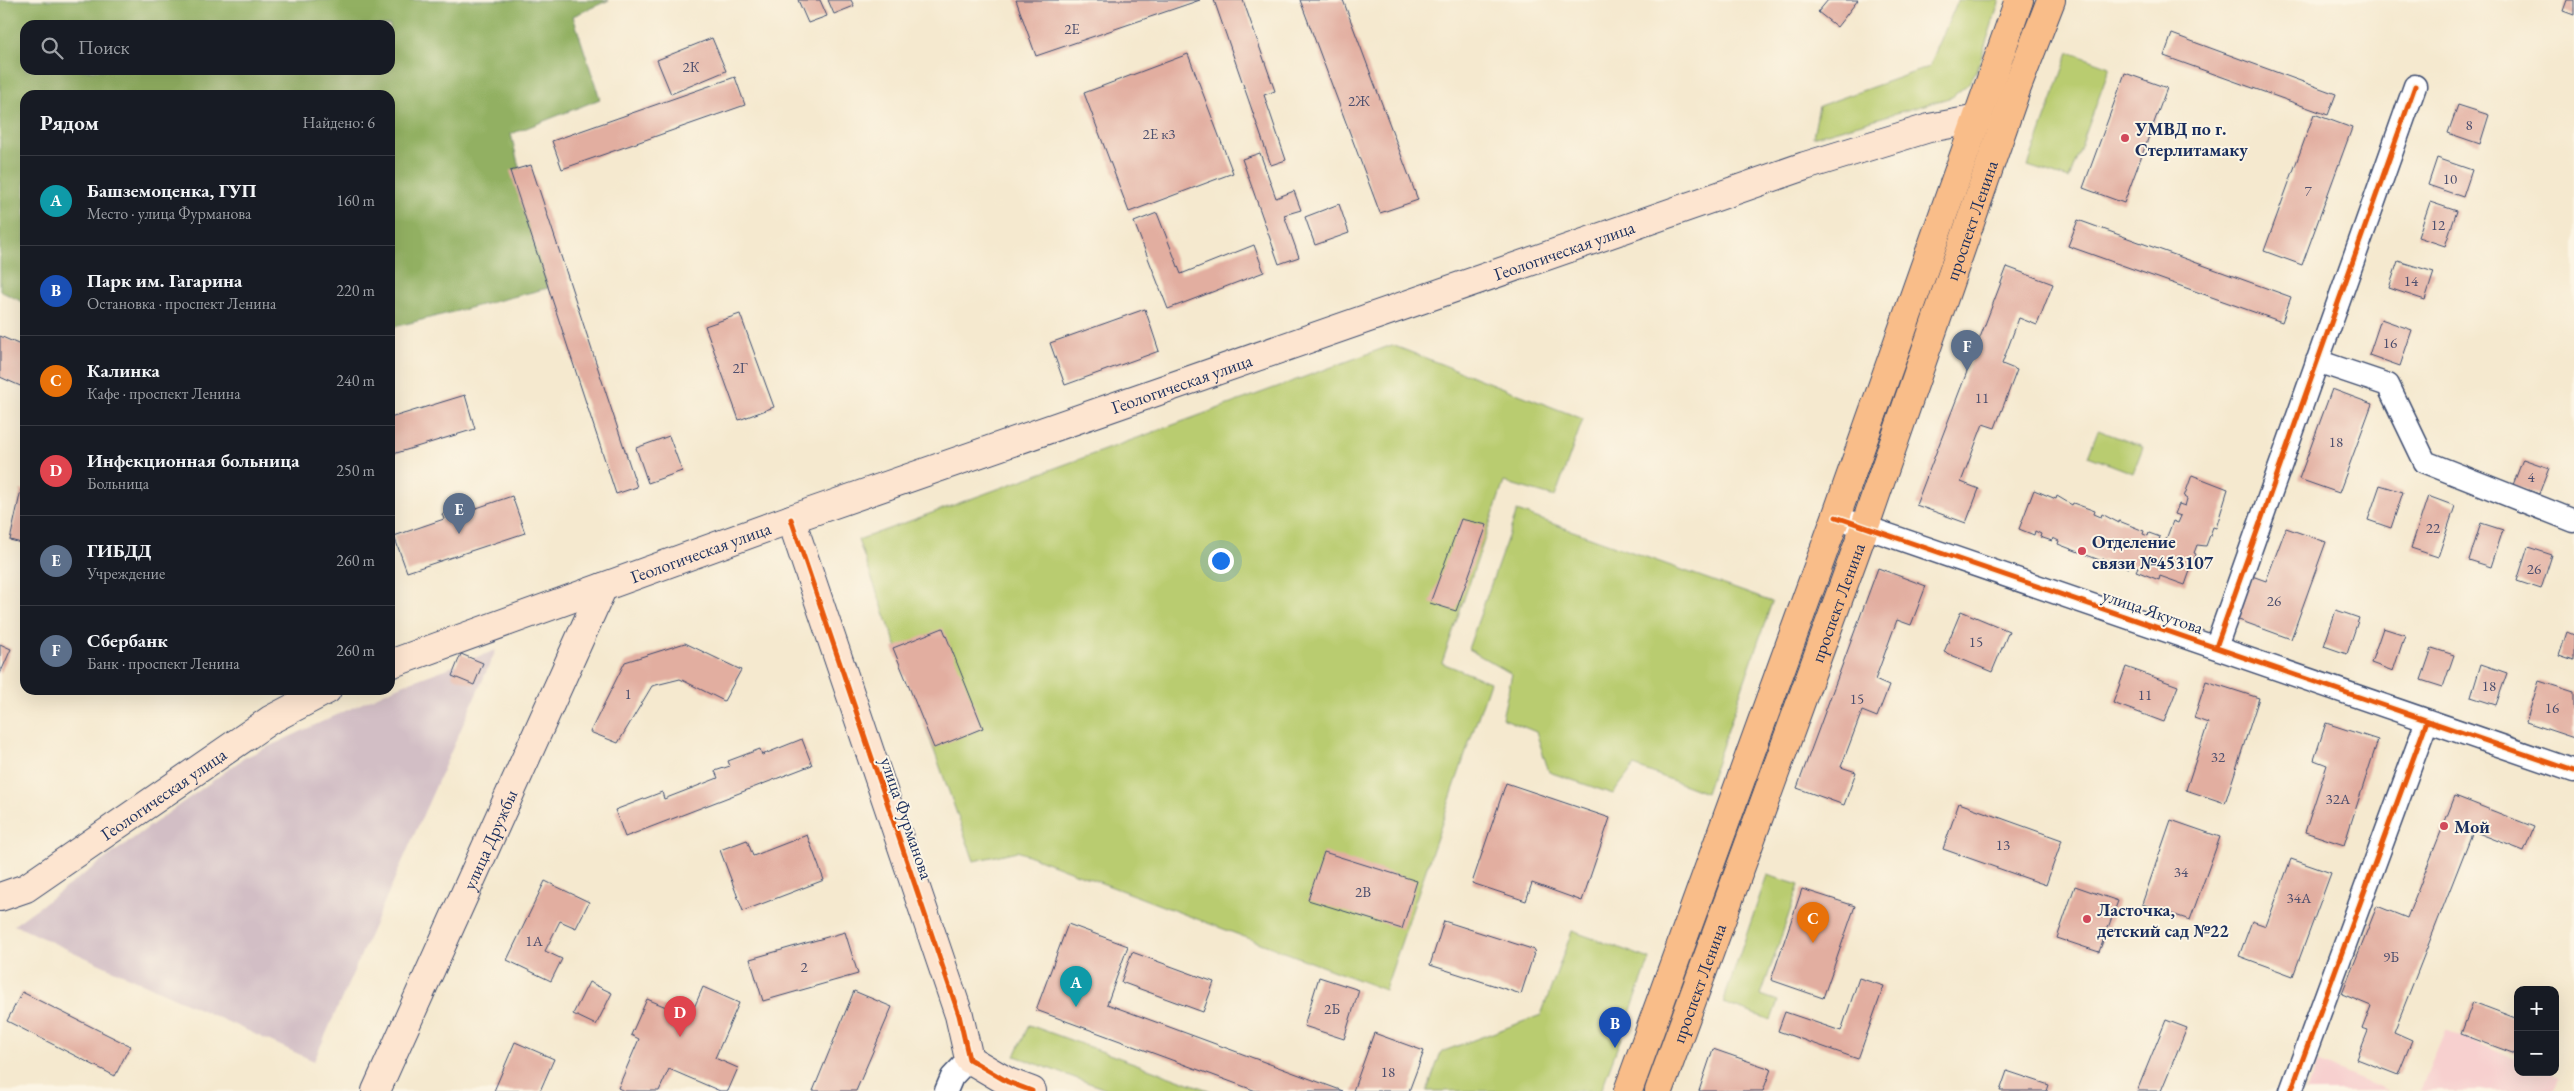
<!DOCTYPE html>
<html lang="ru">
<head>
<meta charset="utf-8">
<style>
  :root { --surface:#171b24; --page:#242831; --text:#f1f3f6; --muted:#9ea1a6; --line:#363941; --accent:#ea580c }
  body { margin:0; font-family:"EB Garamond",serif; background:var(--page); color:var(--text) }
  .controls { position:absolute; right:15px; bottom:15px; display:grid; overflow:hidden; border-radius:10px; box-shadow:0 5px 20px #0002 }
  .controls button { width:45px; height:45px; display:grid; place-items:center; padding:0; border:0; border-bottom:1px solid var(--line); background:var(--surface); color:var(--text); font:25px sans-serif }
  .you { position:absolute; left:1220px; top:560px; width:18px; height:18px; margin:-12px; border:4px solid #fff; border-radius:50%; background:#1a73e8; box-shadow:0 0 0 8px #1a73e833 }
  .badge { display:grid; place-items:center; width:32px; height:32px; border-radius:50%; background:var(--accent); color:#fff; font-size:16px; font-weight:700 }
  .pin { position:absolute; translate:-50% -41px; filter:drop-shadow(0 1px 2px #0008) }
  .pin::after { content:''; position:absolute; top:26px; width:18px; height:15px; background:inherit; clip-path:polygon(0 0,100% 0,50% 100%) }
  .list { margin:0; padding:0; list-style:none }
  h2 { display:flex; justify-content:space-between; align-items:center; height:65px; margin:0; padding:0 20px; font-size:21px }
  h2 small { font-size:16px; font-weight:400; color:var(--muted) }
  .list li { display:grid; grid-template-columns:32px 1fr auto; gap:15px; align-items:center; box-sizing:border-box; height:90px; padding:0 20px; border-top:1px solid var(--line) }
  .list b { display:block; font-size:19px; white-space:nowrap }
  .list p { margin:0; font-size:16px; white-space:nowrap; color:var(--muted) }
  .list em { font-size:16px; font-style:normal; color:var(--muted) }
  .icon { flex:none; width:28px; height:28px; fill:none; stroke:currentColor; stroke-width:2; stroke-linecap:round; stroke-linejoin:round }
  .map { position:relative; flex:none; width:2574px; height:1091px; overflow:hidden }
  .search { position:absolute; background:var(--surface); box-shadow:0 5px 20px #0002; left:20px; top:20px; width:375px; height:55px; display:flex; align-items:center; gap:12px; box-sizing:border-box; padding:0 18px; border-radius:15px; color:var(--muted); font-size:19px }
  .panel { position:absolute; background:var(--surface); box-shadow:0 5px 20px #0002; left:20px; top:90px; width:375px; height:605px; border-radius:15px }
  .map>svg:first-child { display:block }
  .built { fill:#f7d0cf }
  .industrial { fill:#d2bec5 }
  .green { fill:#b9cc70; stroke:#6a7e67 }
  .forest { fill:#92b062; stroke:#567060; fill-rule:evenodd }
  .building { fill:#e2aea0 }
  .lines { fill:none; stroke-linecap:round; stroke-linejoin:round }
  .street-casing { stroke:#3c4b6f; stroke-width:25 }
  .secondary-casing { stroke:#3c4b6f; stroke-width:30 }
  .primary-casing { stroke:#3c4b6f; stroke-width:30 }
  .street { stroke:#fff; stroke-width:22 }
  .secondary { stroke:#fde5d0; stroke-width:28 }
  .primary { stroke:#f9bd89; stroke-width:28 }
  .cycleway-casing { stroke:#fcf5e5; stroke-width:8 }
  .cycleway { stroke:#e8590c; stroke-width:5 }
  .poi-dot { fill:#d1495b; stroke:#fcf5e5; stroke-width:2 }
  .labels { text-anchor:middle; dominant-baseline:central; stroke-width:4; stroke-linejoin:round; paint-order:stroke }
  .number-label { font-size:15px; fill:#4d4f6e }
  .poi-label { font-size:18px; font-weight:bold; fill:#1b2f5e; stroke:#fcf5e5; text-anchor:start }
  .street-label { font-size:18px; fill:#1b2f5e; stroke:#fcf5e5 }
</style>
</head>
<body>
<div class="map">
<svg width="2574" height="1091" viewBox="0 0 2574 1091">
  <rect width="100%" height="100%" fill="#fcf5e5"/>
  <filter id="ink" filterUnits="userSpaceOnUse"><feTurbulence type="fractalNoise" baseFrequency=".02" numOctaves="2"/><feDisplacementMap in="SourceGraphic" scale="10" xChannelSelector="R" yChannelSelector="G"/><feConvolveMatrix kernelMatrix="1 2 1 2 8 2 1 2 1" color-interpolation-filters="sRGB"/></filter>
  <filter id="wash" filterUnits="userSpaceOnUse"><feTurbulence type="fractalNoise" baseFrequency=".0096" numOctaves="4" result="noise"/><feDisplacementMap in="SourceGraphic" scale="20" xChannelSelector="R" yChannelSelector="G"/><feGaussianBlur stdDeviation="1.12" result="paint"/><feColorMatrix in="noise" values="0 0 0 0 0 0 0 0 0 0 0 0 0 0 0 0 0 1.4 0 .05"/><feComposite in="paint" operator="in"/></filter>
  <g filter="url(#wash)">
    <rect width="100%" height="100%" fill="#f5e9cf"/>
    <path class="built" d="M2445,1030L2518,1060V1072H2548L2560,1077L2554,1091H2420Z
      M2318,1062L2388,1091H2306Z"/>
    <path class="industrial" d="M496,650L314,1061L14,925L244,758L397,687Z"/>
    <path class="green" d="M1958,0H2000L1977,70L1968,84L1952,97L1813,137L1819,106L1929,67Z
      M2069,52L2110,67L2069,179L2028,166Z
      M1392,345L1583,419L1555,497L1504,482L1442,663L1490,682L1385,990L1017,851L974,861L858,540Z
      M2098,430L2143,447L2133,473L2088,456Z
      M1517,511L1772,602L1706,793L1634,766L1613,794L1549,772L1536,732L1502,718L1512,674L1468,649Z
      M1767,875L1799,885L1761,995L1778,1001L1771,1020L1723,1003Z
      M1572,931L1650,959L1601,1091H1427L1441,1052L1541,1015Z
      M1029,1025L1211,1091H1111L1015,1056Z"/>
    <path class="forest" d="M0,0H609L573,16L600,99L511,134L548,288L390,328V95H25V303L0,291ZM25,25H390V70H25Z"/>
    <g id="blocks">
      <path class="building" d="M798,0H820L827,16L808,23Z
        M828,0H851L854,6L834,14Z
        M1016,0H1200L1036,56Z
        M1214,0H1243L1275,91L1264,95L1286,160L1271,165Z
        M1300,0H1343L1418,200L1380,213Z
        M1828,0H1858L1837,27L1818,12Z
        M2567,0H2574V15L2563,11Z
        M2172,34L2336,94L2328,115L2164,56Z
        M712,38L726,71L671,94L657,60Z
        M1188,54L1233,173L1129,212L1084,93Z
        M2125,73L2167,88L2124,203L2083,188Z
        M735,77L745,105L562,169L552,141Z
        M2458,105L2489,115L2480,144L2448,133Z
        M2314,114L2352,128L2302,265L2264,251Z
        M1260,153L1276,198L1294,191L1301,210L1284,215L1299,257L1279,264L1242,159Z
        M2437,158L2472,170L2463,197L2428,185Z
        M531,165L637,487L616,494L510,171Z
        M2430,202L2457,211L2445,246L2418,237Z
        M1339,204L1349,233L1315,245L1305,217Z
        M1157,213L1181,274L1254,245L1264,272L1168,309L1134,222Z
        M2078,220L2291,297L2282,322L2068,246Z
        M2398,261L2434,272L2425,300L2389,288Z
        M2007,267L2053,284L2037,325L2019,318L2002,364L2017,370L1995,428L1983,424L1961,482L1979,489L1966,523L1916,505Z
        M1145,309L1159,351L1065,385L1050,343Z
        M740,314L774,407L739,420L705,326Z
        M2381,319L2412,330L2400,366L2369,355Z
        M0,336L25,347V388L0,377Z
        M2332,389L2372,404L2339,493L2299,479Z
        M465,395L475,429L390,455V418Z
        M669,436L682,471L648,483L636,448Z
        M2523,459L2549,468L2539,494L2513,485Z
        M2192,475L2228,489L2216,528L2213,527L2206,546L2197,545L2194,553L2196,554L2185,585L2160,576L2159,580L2136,571L2138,567L2129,564L2128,568L2103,559L2102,561L2058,544L2059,541L2053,538L2052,541L2040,537L2041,534L2035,531L2034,535L2019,529L2034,490L2056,499L2057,496L2072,505L2073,503L2095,511L2094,514L2101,517L2102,514L2119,523V521L2144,531L2143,534L2148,536L2149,533L2160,537L2159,540L2165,542L2173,521L2178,523L2181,516L2175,514L2179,504L2185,506L2187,499L2184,497Z
        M2380,485L2403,492L2391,528L2368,520Z
        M21,490H25V544L10,540Z
        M512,496L525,533L407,572L394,536L444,519L442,514L451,510L453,516Z
        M2428,496L2455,506L2438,557L2411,548Z
        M1461,519L1487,525L1456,611L1430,603Z
        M2481,523L2503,530L2491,567L2469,560Z
        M2286,528L2326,542L2291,639L2236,619L2252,576L2266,581Z
        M2528,547L2552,555L2541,589L2517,581Z
        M1878,568L1926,586L1911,625L1897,620L1875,680L1889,686L1877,717L1862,711L1841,767L1856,772L1844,805L1797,788Z
        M2336,610L2359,618L2347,654L2324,646Z
        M1961,611L2009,631L1992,672L1944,652Z
        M943,628L983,728L934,748L893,648Z
        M2383,628L2405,635L2393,671L2371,663Z
        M2567,632L2574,635V661L2559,656Z
        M685,643L741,670L724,701L680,679L652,686L618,743L590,732L625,662Z
        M0,644L11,649L0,674Z
        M2432,648L2454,655L2443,687L2421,680Z
        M461,654L483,663L474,685L452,676Z
        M2481,664L2507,673L2496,705L2471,697Z
        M2126,667L2178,686L2164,722L2113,703Z
        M2206,681L2259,698L2225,803L2186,790L2208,723L2194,718Z
        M2539,681L2574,692V738L2526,722Z
        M2326,723L2378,740L2344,845L2305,832L2327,765L2314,760Z
        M802,739L812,765L625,837L615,810L662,792L664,799L718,778L715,771L730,766L728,761L760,749L762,755Z
        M1506,783L1610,818L1582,901L1532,883L1526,901L1472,883Z
        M2455,796L2534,827L2524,851L2473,831L2394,1032L2412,1040L2398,1075L2357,1059L2368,1031L2362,1029L2371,1006L2342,994L2377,906L2407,918Z
        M1959,803L2062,840L2046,885L1943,849Z
        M2171,820L2220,837L2190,920L2142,904Z
        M807,835L824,880L743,911L720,850L747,840L753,856Z
        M1324,852L1417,881L1402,929L1308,900Z
        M2291,859L2331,873L2293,976L2239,956L2252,921L2266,926Z
        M545,881L589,902L576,928L560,921L545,951L562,959L551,981L507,960Z
        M2075,886L2118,901L2099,952L2057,938Z
        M1802,889L1855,906L1823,998L1771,980Z
        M1444,921L1535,950L1521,994L1430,965Z
        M1068,924L1128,946L1107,1004L1343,1091H1256L1036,1010Z
        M845,932L858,974L763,1001L750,959Z
        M1132,952L1214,982L1203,1012L1121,982Z
        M1319,977L1359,990L1344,1039L1304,1026Z
        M1859,978L1884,986L1858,1059L1778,1031L1785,1012L1841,1031Z
        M589,982L612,993L596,1025L573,1014Z
        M703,987L739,1003L715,1058L738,1068L728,1091H720L669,1069L659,1091H624L618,1088L639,1039L631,1035L647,999L690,1017Z
        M854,991L892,1007L856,1091H813Z
        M22,992L130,1046L115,1076L7,1021Z
        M2473,1002L2518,1019V1055L2461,1034Z
        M2166,1020L2187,1028L2161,1091H2137Z
        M1374,1033L1424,1051L1409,1091H1353Z
        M515,1042L554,1059L540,1091H494Z
        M1713,1049L1771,1069L1763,1091H1699Z
        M2007,1071L2049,1085L2047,1091H2000Z"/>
    </g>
  </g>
  <g filter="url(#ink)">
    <use href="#blocks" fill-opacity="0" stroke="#3c4b6f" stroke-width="1"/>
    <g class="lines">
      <defs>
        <path id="street" d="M2317,361L2388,385L2425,462L2574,521
          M1836,517L2574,771
          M2216,647L2415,86
          M946,1091L952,1077L969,1059
          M2291,1091L2427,721"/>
        <g id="secondary">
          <path d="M791,519L959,1015L969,1059L1008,1082L1032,1091"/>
          <path id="s1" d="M390,664L791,519L1805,166L1929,128L1978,119"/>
          <path id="s2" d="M0,897L26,888L270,720L327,690"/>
          <path id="s3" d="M376,1091L603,587"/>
        </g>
        <g id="primary">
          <path d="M1628,1091L1836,517L2019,0"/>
          <path id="s4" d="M1659,1091L1865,526L2016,90L2051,0"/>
        </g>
      </defs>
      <use href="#street" class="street-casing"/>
      <use href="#secondary" class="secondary-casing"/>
      <use href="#primary" class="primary-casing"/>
      <use href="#street" class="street"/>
      <use href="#secondary" class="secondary"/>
      <use href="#primary" class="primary"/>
      <defs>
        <path id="cycleway" d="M1836,517L2574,771
          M791,519L959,1015L969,1059L1008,1082L1032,1091
          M2216,647L2415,86
          M2291,1091L2427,721"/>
      </defs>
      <use href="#cycleway" class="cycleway-casing"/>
      <use href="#cycleway" class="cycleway"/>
    </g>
  </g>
  <g class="poi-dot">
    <circle cx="2125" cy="138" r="5"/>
    <circle cx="2082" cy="551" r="5"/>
    <circle cx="2444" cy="826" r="5"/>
    <circle cx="2087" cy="919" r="5"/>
  </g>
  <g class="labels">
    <g class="number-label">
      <text x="1072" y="28">2Е</text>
      <text x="691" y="66">2К</text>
      <text x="1359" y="100">2Ж</text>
      <text x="2469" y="124">8</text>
      <text x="1159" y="133">2Е к3</text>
      <text x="2450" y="178">10</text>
      <text x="2308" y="190">7</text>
      <text x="2438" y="224">12</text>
      <text x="2411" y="280">14</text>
      <text x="2390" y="342">16</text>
      <text x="740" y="367">2Г</text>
      <text x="1982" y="397">11</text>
      <text x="2336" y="441">18</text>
      <text x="2531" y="476">4</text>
      <text x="2433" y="527">22</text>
      <text x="2534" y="568">26</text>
      <text x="2274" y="600">26</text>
      <text x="1976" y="641">15</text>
      <text x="2489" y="685">18</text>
      <text x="628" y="693">1</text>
      <text x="2145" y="694">11</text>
      <text x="1857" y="698">15</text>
      <text x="2552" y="707">16</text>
      <text x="2218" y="756">32</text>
      <text x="2338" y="798">32А</text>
      <text x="2003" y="844">13</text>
      <text x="2181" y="871">34</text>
      <text x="1363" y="891">2В</text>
      <text x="2299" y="897">34А</text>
      <text x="534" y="940">1А</text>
      <text x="2391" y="956">9Б</text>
      <text x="804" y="966">2</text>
      <text x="1332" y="1008">2Б</text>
      <text x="1388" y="1071">18</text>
    </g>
    <g class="poi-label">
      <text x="2135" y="128">УМВД по г.<tspan x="2135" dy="21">Стерлитамаку</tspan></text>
      <text x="2092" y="541">Отделение<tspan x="2092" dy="21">связи №453107</tspan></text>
      <text x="2454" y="826">Мой</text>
      <text x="2097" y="909">Ласточка,<tspan x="2097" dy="21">детский сад №22</tspan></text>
    </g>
    <g class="street-label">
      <text stroke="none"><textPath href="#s4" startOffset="925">проспект Ленина</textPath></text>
      <text stroke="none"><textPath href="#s1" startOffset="1245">Геологическая улица</textPath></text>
      <text stroke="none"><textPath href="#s1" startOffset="840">Геологическая улица</textPath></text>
      <text stroke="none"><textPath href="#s1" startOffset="330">Геологическая улица</textPath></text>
      <text stroke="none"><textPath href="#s4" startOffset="520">проспект Ленина</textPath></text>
      <text transform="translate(2153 611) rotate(19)">улица Якутова</text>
      <text stroke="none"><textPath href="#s2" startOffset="194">Геологическая улица</textPath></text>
      <text transform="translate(907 818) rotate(71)">улица Фурманова</text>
      <text stroke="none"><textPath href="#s3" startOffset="276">улица Дружбы</textPath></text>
      <text stroke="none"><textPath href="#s4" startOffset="115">проспект Ленина</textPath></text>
    </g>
  </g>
</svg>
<div class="controls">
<button>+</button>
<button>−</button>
</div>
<div class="you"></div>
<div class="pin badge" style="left:1076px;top:1007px;background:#0f9aa8">A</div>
<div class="pin badge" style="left:1615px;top:1048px;background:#1a4fb4">B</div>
<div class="pin badge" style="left:1813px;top:943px;background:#e8710a">C</div>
<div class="pin badge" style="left:680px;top:1037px;background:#e0444e">D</div>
<div class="pin badge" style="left:459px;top:534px;background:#5c6f8a">E</div>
<div class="pin badge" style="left:1967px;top:371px;background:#5c6f8a">F</div>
<div class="search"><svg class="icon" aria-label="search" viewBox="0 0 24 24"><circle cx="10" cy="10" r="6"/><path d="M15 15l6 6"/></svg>Поиск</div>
<section class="panel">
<h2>Рядом<small>Найдено: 6</small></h2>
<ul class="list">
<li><span class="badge" style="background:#0f9aa8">A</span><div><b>Башземоценка, ГУП</b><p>Место · улица Фурманова</p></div><em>160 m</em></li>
<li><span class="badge" style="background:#1a4fb4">B</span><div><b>Парк им. Гагарина</b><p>Остановка · проспект Ленина</p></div><em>220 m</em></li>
<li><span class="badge" style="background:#e8710a">C</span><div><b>Калинка</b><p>Кафе · проспект Ленина</p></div><em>240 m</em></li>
<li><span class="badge" style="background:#e0444e">D</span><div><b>Инфекционная больница</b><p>Больница</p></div><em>250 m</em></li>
<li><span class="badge" style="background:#5c6f8a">E</span><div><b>ГИБДД</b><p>Учреждение</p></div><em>260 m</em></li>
<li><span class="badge" style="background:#5c6f8a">F</span><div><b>Сбербанк</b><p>Банк · проспект Ленина</p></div><em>260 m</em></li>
</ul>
</section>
</div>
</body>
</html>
